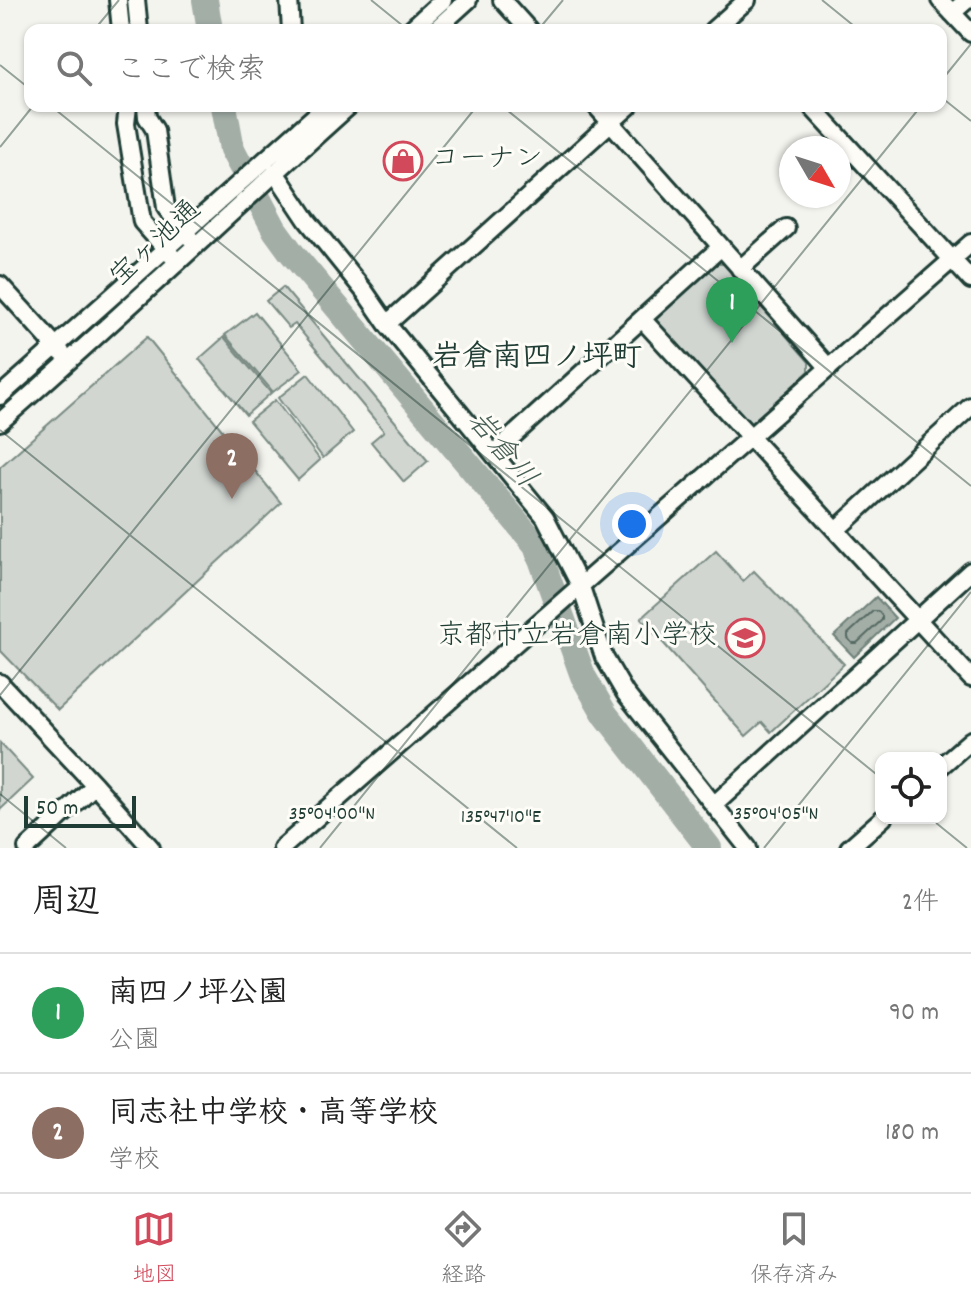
<!DOCTYPE html>
<html lang="ja">
<head>
<meta charset="utf-8">
<style>
  :root { --surface:#fff; --page:#f6f6f6; --text:#222; --muted:#767676; --line:#e0e0e0; --accent:#d1495b }
  body { margin:0; font-family:Dekko,"Klee One",sans-serif; background:var(--page); color:var(--text) }
  .controls { position:absolute; right:24px; bottom:24px; display:grid; overflow:hidden; border-radius:16px; box-shadow:0 2px 6px #0004 }
  .controls button { width:72px; height:72px; display:grid; place-items:center; padding:0; border:0; border-bottom:2px solid var(--line); background:var(--surface); color:var(--text); font:40px sans-serif }
  .compass { position:absolute; left:779px; top:136px; width:72px; height:72px; border-radius:50%; background:var(--surface); box-shadow:0 2px 6px #0004; rotate:129deg }
  .scale { position:absolute; left:24px; bottom:20px; width:112px; box-sizing:border-box; padding-left:8px; border:4px solid #1f3d34; border-top:0; font-size:22px; line-height:28px; white-space:nowrap; color:#1f3d34; -webkit-text-stroke:6px #fdfcf7; paint-order:stroke }
  .you { position:absolute; left:632px; top:524px; width:28px; height:28px; margin:-20px; border:6px solid #fff; border-radius:50%; background:#1a73e8; box-shadow:0 0 0 12px #1a73e833 }
  .badge { display:grid; place-items:center; width:52px; height:52px; border-radius:50%; background:var(--accent); color:#fff; font-size:26px; font-weight:700 }
  .pin { position:absolute; translate:-50% -66px; filter:drop-shadow(0 2px 4px #0008) }
  .pin::after { content:''; position:absolute; top:42px; width:28px; height:24px; background:inherit; clip-path:polygon(0 0,100% 0,50% 100%) }
  .list { margin:0; padding:0; list-style:none }
  h2 { display:flex; justify-content:space-between; align-items:center; height:104px; margin:0; padding:0 32px; font-size:34px }
  h2 small { font-size:26px; font-weight:400; color:var(--muted) }
  .list li { display:grid; grid-template-columns:52px 1fr auto; gap:24px; align-items:center; box-sizing:border-box; height:120px; padding:0 32px; border-top:2px solid var(--line) }
  .list b { display:block; font-size:30px; white-space:nowrap }
  .list p { margin:0; font-size:26px; white-space:nowrap; color:var(--muted) }
  .list em { font-size:26px; font-style:normal; color:var(--muted) }
  .icon { flex:none; width:44px; height:44px; fill:none; stroke:currentColor; stroke-width:2; stroke-linecap:round; stroke-linejoin:round }
  .map { position:relative; flex:none; width:971px; height:848px; overflow:hidden }
  .search { position:absolute; background:var(--surface); box-shadow:0 2px 6px #0004; left:24px; right:24px; top:24px; height:88px; display:flex; align-items:center; gap:20px; box-sizing:border-box; padding:0 28px; border-radius:16px; color:var(--muted); font-size:30px }
  .sheet { height:344px; background:var(--surface) }
  nav { display:flex; justify-content:space-around; align-items:center; box-sizing:border-box; height:112px; border-top:2px solid var(--line); background:var(--surface); font-size:22px; color:var(--muted) }
  nav a { display:grid; justify-items:center; gap:4px }
  nav .on { color:var(--accent) }
  .map>svg:first-child { display:block }
  .green { fill:#d1d6d1; stroke:#788a82; stroke-width:2 }
  .water { fill:#a3aea7; stroke:#6e8179; stroke-width:2 }
  .lines { fill:none; stroke-linecap:round; stroke-linejoin:round }
  .shore { stroke:#546a62; stroke-width:2 }
  .river { stroke:#a3aea7; stroke-width:26 }
  .minor-casing { stroke:#1f3d34; stroke-width:22 }
  .minor { stroke:#fdfcf7; stroke-width:16 }
  .ticks { fill:none; stroke:#1f3d34; stroke-width:2; stroke-opacity:0.45 }
  .labels { text-anchor:middle; dominant-baseline:central; stroke-width:6; stroke-linejoin:round; paint-order:stroke }
  .poi-label { font-size:28px; fill:#1f3d34; stroke:#fdfcf7; text-anchor:start }
  .street-label { font-size:28px; fill:#1f3d34; stroke:#fdfcf7 }
  .neighbourhood-label { font-size:30px; font-weight:bold; fill:#1f3d34; stroke:#fdfcf7 }
  .water-label { font-size:30px; font-style:italic; fill:#475f56; stroke:#fdfcf7 }
  .ticks-label { font-size:20px; text-anchor:middle; fill:#1f3d34; stroke:#fdfcf7; stroke-width:6; stroke-linejoin:round; paint-order:stroke }
</style>
</head>
<body>
<div class="map">
<svg width="971" height="848" viewBox="0 0 971 848">
  <rect width="100%" height="100%" fill="#f4f4ef"/>
  <filter id="ink" filterUnits="userSpaceOnUse"><feTurbulence type="fractalNoise" baseFrequency=".0125" numOctaves="2"/><feDisplacementMap in="SourceGraphic" scale="16" xChannelSelector="R" yChannelSelector="G"/><feConvolveMatrix kernelMatrix="1 2 1 2 8 2 1 2 1" color-interpolation-filters="sRGB"/></filter>
  <g filter="url(#ink)">
    <path class="green" d="M715,264H724L809,362V371L751,424L742,422L654,324L653,317Z
      M283,287L428,461L404,482L371,442L384,431L295,324L289,328L266,301Z
      M255,312L302,370L273,392L225,335Z
      M147,337L281,503L58,710L0,650V467Z
      M224,337L271,393L246,415L199,359Z
      M308,374L353,432L323,458L278,398Z
      M275,400L320,460L298,480L249,421Z
      M716,551L743,581L754,571L844,664L771,732L762,722L746,736L641,618Z
      M0,743L33,779L0,810Z"/>
    <path class="water" d="M876,597L895,618L854,657L834,636Z"/>
    <g class="lines">
      <path class="shore" d="M873,611H878L882,616V620L857,643H852L848,638V634Z"/>
      <path class="river" d="M205,0L210,30
        M224,106L232,149L275,230L291,252L536,545L583,676L605,714L709,848"/>
      <defs>
        <path id="minor" d="M118,0L121,30
          M136,0L139,30
          M289,0L291,30
          M502,0L529,30
          M940,0L971,33
          M952,13L967,0
          M410,30L443,0
          M435,30L468,0
          M713,30L747,0
          M128,106L126,124L142,222L171,255
          M146,106L147,117L155,130L166,208L189,237
          M596,106L829,368
          M811,106L971,280
          M275,172L307,220L365,292L387,324L545,517L581,587L604,657L625,693L748,848
          M740,269L786,228
          M0,285L61,352
          M642,319L971,678
          M387,324L629,106
          M0,396L326,106
          M0,422C118,319 232,211 349,106
          M494,453L721,247
          M836,530L971,406
          M0,683L95,785L151,848
          M941,766L971,740
          M715,804L971,571
          M27,848L95,785
          M282,848L971,243
          M849,848L883,818"/>
      </defs>
      <use href="#minor" class="minor-casing"/>
      <use href="#minor" class="minor"/>
    </g>
  </g>
  <path class="ticks" d="M371,0L408,30M822,0L859,30M94,30L119,0M538,30L563,0M0,65L30,89M941,81L971,44M941,97L971,121M51,106L881,778M502,106L971,486M0,147L33,106M0,430L517,848M0,695L477,106M0,794L66,848M930,818L967,848M320,848L921,106M764,848L971,592"/>
  <defs>
    <symbol id="shop-ring" viewBox="-11 -11 22 22"><circle r="9.5" fill="#fdfcf7" stroke="#d1495b" stroke-width="1.5"/><path d="M-5-2.5h2.3a2.7 3.5 0 0 1 5.4 0H5L5.5 6h-11ZM-1.5-2.5h3a1.5 2.3 0 0 0-3 0Z" fill="#d1495b"/></symbol>
    <symbol id="school-ring" viewBox="-11 -11 22 22"><circle r="9.5" fill="#fdfcf7" stroke="#d1495b" stroke-width="1.5"/><path d="M0-5L7-2L0 1L-7-2ZM-4 1L0 2.5L4 1V4Q0 6-4 4Z" fill="#d1495b"/></symbol>
  </defs>
  <g fill-rule="evenodd">
    <use href="#shop-ring" x="381" y="139" width="44" height="44"/>
    <use href="#school-ring" x="723" y="616" width="44" height="44"/>
  </g>
  <g class="labels">
    <g class="poi-label">
      <text x="431" y="161">コーナン</text>
      <text x="717" y="638" text-anchor="end">京都市立岩倉南小学校</text>
    </g>
    <g class="street-label">
      <text transform="translate(157 245) rotate(-43)">宝ヶ池通</text>
    </g>
    <g class="neighbourhood-label">
      <text x="537" y="359">岩倉南四ノ坪町</text>
    </g>
    <g class="water-label">
      <text transform="translate(500 451) rotate(50)">岩倉川</text>
    </g>
  </g>
  <g class="ticks-label">
    <text x="332" y="819">35°04'00"N</text>
    <text x="776" y="819">35°04'05"N</text>
    <text x="501" y="822">135°47'10"E</text>
  </g>
</svg>
<div class="controls">
<button><svg class="icon" aria-label="locate" viewBox="0 0 24 24"><circle cx="12" cy="12" r="6"/><path d="M12 2v4M12 18v4M2 12h4M18 12h4"/></svg></button>
</div>
<svg class="compass" viewBox="-18 -18 36 36"><path d="M0-13l5 13h-10z" fill="#e53935"/><path d="M0 13l5-13h-10z" fill="#767676"/></svg>
<div class="scale">50 m</div>
<div class="you"></div>
<div class="pin badge" style="left:732px;top:343px;background:#2e9e5b">1</div>
<div class="pin badge" style="left:232px;top:499px;background:#8d6e63">2</div>
<div class="search"><svg class="icon" aria-label="search" viewBox="0 0 24 24"><circle cx="10" cy="10" r="6"/><path d="M15 15l6 6"/></svg>ここで検索</div>
</div>
<section class="sheet">
<h2>周辺<small>2件</small></h2>
<ul class="list">
<li><span class="badge" style="background:#2e9e5b">1</span><div><b>南四ノ坪公園</b><p>公園</p></div><em>90 m</em></li>
<li><span class="badge" style="background:#8d6e63">2</span><div><b>同志社中学校・高等学校</b><p>学校</p></div><em>180 m</em></li>
</ul>
</section>
<nav>
<a class="on"><svg class="icon" aria-label="map" viewBox="0 0 24 24"><path d="M3 6l6-2 6 2 6-2v14l-6 2-6-2-6 2zM9 4v14M15 6v14"/></svg>地図</a>
<a><svg class="icon" aria-label="directions" viewBox="0 0 24 24"><path d="M12 3l9 9-9 9-9-9zM9 14v-3h6M13 9l2 2-2 2"/></svg>経路</a>
<a><svg class="icon" aria-label="saved" viewBox="0 0 24 24"><path d="M7 4h10v16l-5-4-5 4z"/></svg>保存済み</a>
</nav>
</body>
</html>
